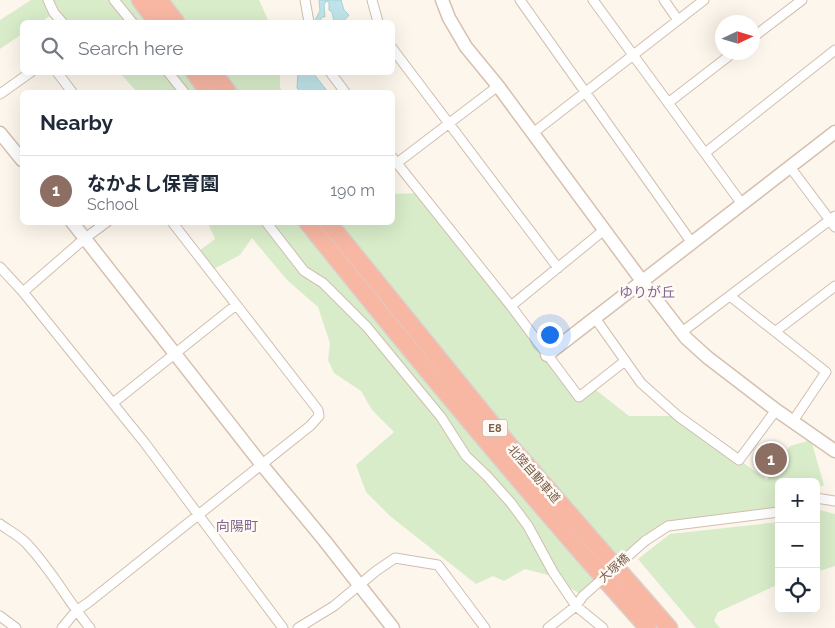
<!DOCTYPE html>
<html lang="en">
<head>
<meta charset="utf-8">
<style>
  :root { --surface:#fff; --page:#f6f6f7; --text:#1f2937; --muted:#747a83; --line:#e0e1e3; --accent:#e76f51 }
  body { margin:0; font-family:Raleway,"Noto Sans JP",sans-serif; background:var(--page); color:var(--text) }
  .controls { position:absolute; right:15px; bottom:15px; display:grid; overflow:hidden; border-radius:8px; box-shadow:0 5px 20px #0002 }
  .controls button { width:45px; height:45px; display:grid; place-items:center; padding:0; border:0; border-bottom:1px solid var(--line); background:var(--surface); color:var(--text); font:25px sans-serif }
  .compass { position:absolute; left:715px; top:15px; width:45px; height:45px; border-radius:50%; background:var(--surface); box-shadow:0 5px 20px #0002; rotate:86deg }
  .you { position:absolute; left:549px; top:334px; width:18px; height:18px; margin:-12px; border:4px solid #fff; border-radius:50%; background:#1a73e8; box-shadow:0 0 0 8px #1a73e833 }
  .badge { display:grid; place-items:center; width:32px; height:32px; border-radius:50%; background:var(--accent); color:#fff; font-size:16px; font-weight:700 }
  .pin { position:absolute; translate:-50% -50%; border:2px solid #fff; box-shadow:0 1px 5px #0006 }
  .list { margin:0; padding:0; list-style:none }
  h2 { display:flex; justify-content:space-between; align-items:center; height:65px; margin:0; padding:0 20px; font-size:21px }
  h2 small { font-size:16px; font-weight:400; color:var(--muted) }
  .list li { display:grid; grid-template-columns:32px 1fr auto; gap:15px; align-items:center; box-sizing:border-box; height:70px; padding:0 20px; border-top:1px solid var(--line) }
  .list b { display:block; font-size:19px; white-space:nowrap }
  .list p { margin:0; font-size:16px; white-space:nowrap; color:var(--muted) }
  .list em { font-size:16px; font-style:normal; color:var(--muted) }
  .icon { flex:none; width:28px; height:28px; fill:none; stroke:currentColor; stroke-width:2; stroke-linecap:round; stroke-linejoin:round }
  .map { position:relative; flex:none; width:835px; height:628px; overflow:hidden }
  .search { position:absolute; background:var(--surface); box-shadow:0 5px 20px #0002; left:20px; top:20px; width:375px; height:55px; display:flex; align-items:center; gap:12px; box-sizing:border-box; padding:0 18px; border-radius:8px; color:var(--muted); font-size:19px }
  .panel { position:absolute; background:var(--surface); box-shadow:0 5px 20px #0002; left:20px; top:90px; width:375px; height:135px; border-radius:8px }
  .map>svg:first-child { display:block }
  .green { fill:#d8ecc9 }
  .water { fill:#bfe3e8; stroke:#a5d3da }
  .lines { fill:none; stroke-linecap:round; stroke-linejoin:round }
  .street-casing { stroke:#d1beb0; stroke-width:11 }
  .secondary-casing { stroke:#d6c0b0; stroke-width:15 }
  .highway-casing { stroke:#dad1cd; stroke-width:19 }
  .street { stroke:#fff; stroke-width:9 }
  .secondary { stroke:#fff; stroke-width:12 }
  .highway { stroke:#f7b7a3; stroke-width:16 }
  .street-bridge-casing { stroke:#d1beb0; stroke-width:11; stroke-linecap:butt }
  .street-bridge { stroke:#fff; stroke-width:9 }
  .labels { text-anchor:middle; dominant-baseline:central; stroke-width:5; stroke-linejoin:round; paint-order:stroke }
  .shield { fill:#fffaf3; stroke:#a28b7f; stroke-width:1 }
  .shield-label { font-size:11px; font-weight:bold; fill:#7a5c4d }
  .street-label { font-size:12px; fill:#7a5c4d; stroke:#fffaf3 }
  .neighbourhood-label { font-size:14px; fill:#846695; stroke:#fffaf3 }
</style>
</head>
<body>
<div class="map">
<svg width="835" height="628" viewBox="0 0 835 628">
  <rect width="100%" height="100%" fill="#fdf6ec"/>
  <path class="green" d="M31,0H259L269,22H67L54,13L41,22H22V34L0,49V20Z
    M120,73H280V88L283,92H137Z
    M421,193L579,397L592,387L629,416H678L767,480L790,446L811,440L824,485L816,489V482H779V512L668,526L583,596L552,576L525,569L504,581L493,576L476,584L390,516L366,492L356,465L394,432L372,410L361,391L334,373L328,360L330,343L318,307L287,280L252,238L240,255L210,271L196,253L215,239L208,223L392,222L393,194Z
    M816,509L835,514V566L816,572Z
    M779,522V584L718,612L714,621L720,628H696L638,559L670,534Z"/>
  <path class="water" d="M319,0H341L344,10L349,15L343,22H334L332,12L329,10V2L326,1L324,5L325,17H322L319,22H314L320,11Z
    M298,73H313L328,92H301L297,88Z"/>
  <g class="lines">
    <defs>
      <path id="street" d="M48,0L54,13L62,22
        M114,0L132,22
        M305,0L309,22
        M372,0L378,22
        M520,0L692,243
        M593,0L742,204
        M664,0L678,20
        M752,38L802,0
        M392,48L558,268
        M57,72L72,92
        M168,72L184,92
        M330,72L345,92
        M0,94L31,72
        M668,103L734,52
        M533,133L704,0
        M705,153L835,50
        M392,157L511,306L579,397L625,361
        M397,163L498,86
        M790,167L835,227
        M266,222L304,271L323,283L367,327L441,417L466,456L487,476L511,503L528,526L553,572L576,606L603,628
        M0,267L23,292L144,442L283,628
        M23,292L84,239L107,222
        M730,296L826,372L793,421
        M511,306L604,230
        M595,318L641,383L678,416L739,460L776,410
        M776,331L835,286
        M682,332L835,216
        M113,403L236,305
        M816,498L835,501
        M0,524C8,530 18,535 25,542C50,567 67,600 90,628
        M645,541L668,526L779,512
        M0,616L16,628
        M62,628L76,611L89,602L310,426L319,416L318,410L172,222
        M298,628L334,606L376,571L395,558L438,565L485,628
        M548,628L576,606L583,596"/>
      <path id="secondary" d="M442,0L449,18L466,47L498,86L642,281L686,338L707,357L776,410L835,451
        M0,133L22,160
        M72,222L262,465L324,540L393,628
        M547,355L835,132"/>
      <path id="highway" d="M140,0L157,22
        M159,0L176,22
        M194,72L208,92
        M213,72L228,92
        M307,222C418,361 530,496 648,628
        M328,222L505,440L669,628"/>
    </defs>
    <use href="#street" class="street-casing"/>
    <use href="#secondary" class="secondary-casing"/>
    <use href="#highway" class="highway-casing"/>
    <use href="#street" class="street"/>
    <use href="#secondary" class="secondary"/>
    <use href="#highway" class="highway"/>
    <defs>
      <path id="street-bridge" d="M583,596L645,541"/>
    </defs>
    <use href="#street-bridge" class="street-bridge-casing"/>
    <use href="#street-bridge" class="street-bridge"/>
  </g>
  <g class="labels">
    <rect class="shield" x="482.5" y="419.5" width="25" height="17" rx="4"/>
    <g class="shield-label">
      <text x="495" y="428">E8</text>
    </g>
    <g class="street-label">
      <text transform="translate(534 474) rotate(49)">北陸自動車道</text>
      <text transform="translate(614 568) rotate(-42)">大塚橋</text>
    </g>
    <g class="neighbourhood-label">
      <text x="647" y="292">ゆりが丘</text>
      <text x="237" y="526">向陽町</text>
    </g>
  </g>
</svg>
<div class="controls">
<button>+</button>
<button>−</button>
<button><svg class="icon" aria-label="locate" viewBox="0 0 24 24"><circle cx="12" cy="12" r="6"/><path d="M12 2v4M12 18v4M2 12h4M18 12h4"/></svg></button>
</div>
<svg class="compass" viewBox="-18 -18 36 36"><path d="M0-13l5 13h-10z" fill="#e53935"/><path d="M0 13l5-13h-10z" fill="#747a83"/></svg>
<div class="you"></div>
<div class="pin badge" style="left:771px;top:459px;background:#8d6e63">1</div>
<div class="search"><svg class="icon" aria-label="search" viewBox="0 0 24 24"><circle cx="10" cy="10" r="6"/><path d="M15 15l6 6"/></svg>Search here</div>
<section class="panel">
<h2>Nearby<small></small></h2>
<ul class="list">
<li><span class="badge" style="background:#8d6e63">1</span><div><b>なかよし保育園</b><p>School</p></div><em>190 m</em></li>
</ul>
</section>
</div>
</body>
</html>
